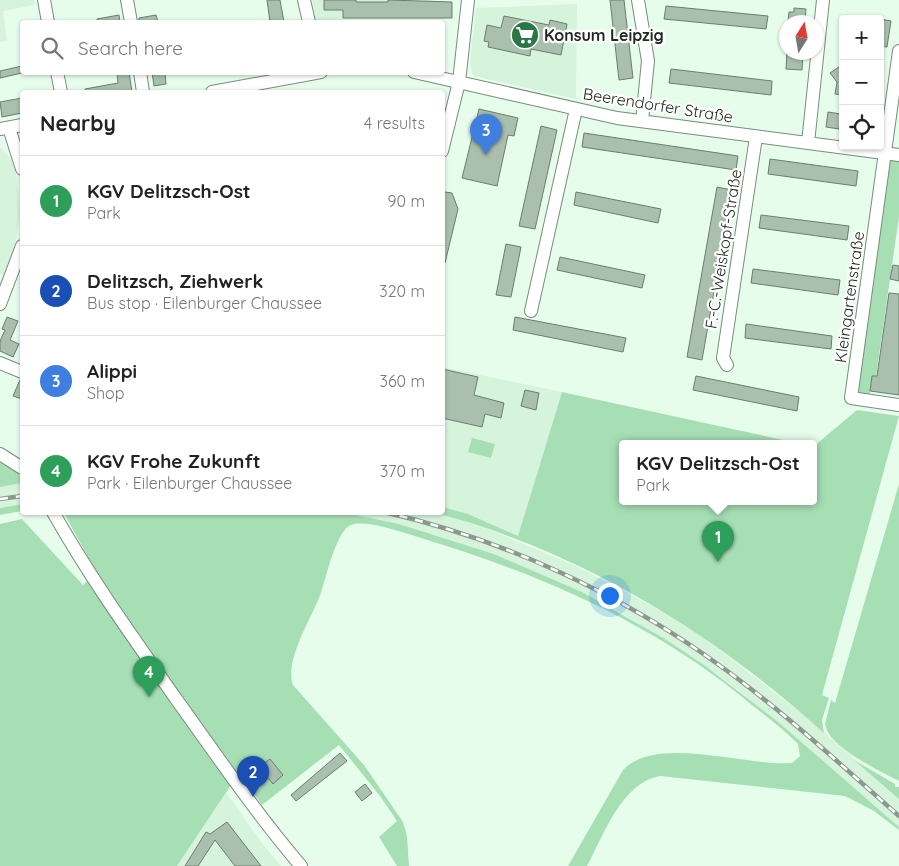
<!DOCTYPE html>
<html lang="en">
<head>
<meta charset="utf-8">
<style>
  :root { --surface:#fff; --page:#f2f2f2; --text:#222; --muted:#767676; --line:#e0e0e0; --accent:#2563eb }
  body { margin:0; font-family:Quicksand,sans-serif; background:var(--page); color:var(--text) }
  .controls { position:absolute; right:15px; top:15px; display:grid; overflow:hidden; border-radius:5px; box-shadow:0 1px 4px #0004 }
  .controls button { width:45px; height:45px; display:grid; place-items:center; padding:0; border:0; border-bottom:1px solid var(--line); background:var(--surface); color:var(--text); font:25px sans-serif }
  .compass { position:absolute; left:779px; top:15px; width:45px; height:45px; border-radius:50%; background:var(--surface); box-shadow:0 1px 4px #0004; rotate:11deg }
  .you { position:absolute; left:609px; top:595px; width:18px; height:18px; margin:-12px; border:4px solid #fff; border-radius:50%; background:#1a73e8; box-shadow:0 0 0 8px #1a73e833 }
  .badge { display:grid; place-items:center; width:32px; height:32px; border-radius:50%; background:var(--accent); color:#fff; font-size:16px; font-weight:700 }
  .pin { position:absolute; translate:-50% -41px; filter:drop-shadow(0 1px 2px #0008) }
  .pin::after { content:''; position:absolute; top:26px; width:18px; height:15px; background:inherit; clip-path:polygon(0 0,100% 0,50% 100%) }
  .popup { position:absolute; left:619px; top:440px; width:198px; height:65px; box-sizing:border-box; display:grid; place-content:center; border-radius:5px; background:var(--surface); filter:drop-shadow(0 1px 4px #0005); font-size:16px; white-space:nowrap; color:var(--muted) }
  .popup b { font-size:19px; color:var(--text) }
  .popup::after { content:''; position:absolute; left:50%; top:100%; margin-left:-10px; border:10px solid transparent; border-top-color:var(--surface) }
  .list { margin:0; padding:0; list-style:none }
  h2 { display:flex; justify-content:space-between; align-items:center; height:65px; margin:0; padding:0 20px; font-size:21px }
  h2 small { font-size:16px; font-weight:400; color:var(--muted) }
  .list li { display:grid; grid-template-columns:32px 1fr auto; gap:15px; align-items:center; box-sizing:border-box; height:90px; padding:0 20px; border-top:1px solid var(--line) }
  .list b { display:block; font-size:19px; white-space:nowrap }
  .list p { margin:0; font-size:16px; white-space:nowrap; color:var(--muted) }
  .list em { font-size:16px; font-style:normal; color:var(--muted) }
  .icon { flex:none; width:28px; height:28px; fill:none; stroke:currentColor; stroke-width:2; stroke-linecap:round; stroke-linejoin:round }
  .map { position:relative; flex:none; width:899px; height:866px; overflow:hidden }
  .search { position:absolute; background:var(--surface); box-shadow:0 1px 4px #0004; left:20px; top:20px; width:425px; height:55px; display:flex; align-items:center; gap:12px; box-sizing:border-box; padding:0 18px; border-radius:5px; color:var(--muted); font-size:19px }
  .panel { position:absolute; background:var(--surface); box-shadow:0 1px 4px #0004; left:20px; top:90px; width:425px; height:425px; border-radius:5px }
  .map>svg:first-child { display:block }
  .built { fill:#d6f3dc }
  .green { fill:#a7dfb5 }
  .building { fill:#aabfae; stroke:#6a7e6f }
  .lines { fill:none; stroke-linecap:round; stroke-linejoin:round }
  .minor-casing { stroke:#788c7d; stroke-width:14 }
  .minor { stroke:#fff; stroke-width:12 }
  .rail-casing { stroke:#8a998d; stroke-width:4.5 }
  .rail { stroke:#fff; stroke-width:2.5; stroke-dasharray:8; stroke-linecap:butt }
  .labels { text-anchor:middle; dominant-baseline:central; stroke-width:4.5; stroke-linejoin:round; paint-order:stroke }
  .poi-label { font-size:16px; font-weight:bold; fill:#202821; stroke:#fff; text-anchor:start }
  .street-label { font-size:16px; fill:#202821; stroke:#fff }
</style>
</head>
<body>
<div class="map">
<svg width="899" height="866" viewBox="0 0 899 866">
  <rect width="100%" height="100%" fill="#e7fdec"/>
  <path class="built" d="M0,0H34L35,5L3,11L7,41L0,42Z
    M312,0H432V2L343,3V22H316Z
    M577,4L576,99L473,76L470,62L476,8Z
    M0,147L11,159L16,172L20,211L15,246L4,275L0,274Z
    M442,367L562,392L518,536L468,514L443,507Z
    M22,483V504L0,508V487Z
    M436,512L490,530L576,566L663,612L704,638L814,723L899,799V827L742,693L704,665L623,614L582,592L494,554L399,524L346,513Z
    M226,792L262,843L281,866H177Z"/>
  <path class="green" d="M886,153L899,155V217L876,376H872L869,401L851,398Z
    M562,392L797,443H623V501H813V447L857,410L899,416L822,695L829,698L822,720L824,733C714,633 580,551 436,513L442,512L443,507L468,514L518,536Z
    M472,438L495,444L491,458L468,452Z
    M0,462C10,466 21,472 22,483L0,487Z
    M899,484V781C880,771 828,747 825,724L831,700L835,703Z
    M22,504V511L0,515V508Z
    M64,513H346L399,524L494,554L582,592L665,639L704,665L777,721L899,827V830L874,811L845,796L660,776C621,783 604,835 587,866H568L623,770C656,734 748,767 792,763L800,756L798,744C785,730 768,718 752,705C656,625 543,575 424,539C407,534 367,519 351,525C336,531 326,578 321,593C312,618 284,660 293,685L364,765L403,822L407,836L409,866H397L379,837L397,821L380,796L339,745L262,805L239,773L177,866H0V524L22,519L83,585L96,572Z
    M854,760L895,784V787H899V799Z"/>
  <path class="building" d="M267,0H280L284,22H270Z
    M324,0H356V2H388V0L452,2V18H343V10H324Z
    M610,0H624L633,78L619,80Z
    M666,6L768,16L766,29L664,19Z
    M794,8L806,9L805,22H788L789,12H794Z
    M119,15L120,22H97V19Z
    M156,15L158,22H139V18Z
    M504,16L549,25L550,20L567,24L561,55L531,49L530,56L488,47L489,42L484,41L487,25L501,28Z
    M880,19L891,21L887,47L880,46Z
    M787,52H803L802,70L786,69Z
    M843,64V95L835,94L837,82L830,73Z
    M22,66V73L0,78V71Z
    M671,69L772,81L771,95L669,83Z
    M117,72H129L132,92H86L85,89L118,83Z
    M152,72H165L166,84L154,86Z
    M22,98V113L2,117L0,102Z
    M479,109L518,118L514,136L508,135L497,186L462,178Z
    M828,112L841,114L839,129L826,127Z
    M541,126L557,130L535,229L519,226Z
    M584,133L738,156L736,170L582,147Z
    M770,159L858,171L856,186L768,174Z
    M717,187L732,190L702,360L687,357Z
    M445,192L452,193L458,209L445,263L442,262V203Z
    M576,192L661,209L658,223L574,205Z
    M761,215L849,226L847,240L759,228Z
    M506,244L521,247L511,297L496,295Z
    M560,257L645,275L642,288L557,270Z
    M893,265L899,266V281L890,279Z
    M753,269L840,280L838,295L751,283Z
    M889,293L899,294V395L870,391L872,376H877Z
    M7,317L18,321L10,340L19,344L13,357L0,351V341L5,330L2,329Z
    M515,317L626,338L623,352L513,330Z
    M746,324L832,336L831,349L745,338Z
    M442,369L478,377L474,395L504,403L501,418L485,414L482,427L442,418Z
    M696,376L799,397L797,411L693,390Z
    M20,380H22V399L13,396Z
    M525,390L539,393L536,410L521,406Z
    M340,753L347,761L296,801L291,795Z
    M270,759L283,775L273,784L259,767Z
    M365,784L372,793L362,801L355,792Z
    M227,822L261,866H235L215,840L198,866H185L206,832L210,834Z"/>
  <g class="lines">
    <defs>
      <path id="minor" d="M44,0L48,22
        M127,0L131,22
        M304,0L309,22
        M638,0L648,61L642,121
        M899,51L851,398L899,405
        M57,72L61,92
        M140,72L143,92
        M414,72L617,118L899,155
        M212,92L321,72
        M9,128L22,169
        M0,129L22,125
        M808,143L823,0
        M442,151L459,82L468,0
        M0,304L22,246
        M531,311L576,109
        M0,363L22,372
        M727,365L723,358L756,137
        M0,454L22,468
        M53,512C89,576 132,636 174,696C215,753 255,812 301,866"/>
    </defs>
    <use href="#minor" class="minor-casing"/>
    <use href="#minor" class="minor"/>
    <defs>
      <path id="rail" d="M0,499L22,496
        M384,512C503,539 621,594 719,665C783,711 841,765 899,816"/>
    </defs>
    <use href="#rail" class="rail-casing"/>
    <use href="#rail" class="rail"/>
  </g>
  <defs>
    <symbol id="supermarket-disc" viewBox="-11 -11 22 22"><circle r="9.5" fill="#2a7645" stroke="#fff"/><path d="M-6-5.5h2.5l.6 2H6L4.5 2H-2.5L-4.4-4H-6ZM-1.5 3.2a1.3 1.3 0 1 0 .1 0ZM3 3.2a1.3 1.3 0 1 0 .1 0Z" fill="#fff"/></symbol>
  </defs>
  <g fill-rule="evenodd">
    <use href="#supermarket-disc" x="509" y="19" width="32" height="32"/>
  </g>
  <g class="labels">
    <g class="poi-label">
      <text x="544" y="35">Konsum Leipzig</text>
    </g>
    <g class="street-label">
      <text transform="translate(658 105) rotate(9)">Beerendorfer Straße</text>
      <text transform="translate(723 249) rotate(-81)">F.-C.-Weiskopf-Straße</text>
      <text transform="translate(849 297) rotate(-82)">Kleingartenstraße</text>
    </g>
  </g>
</svg>
<div class="controls">
<button>+</button>
<button>−</button>
<button><svg class="icon" aria-label="locate" viewBox="0 0 24 24"><circle cx="12" cy="12" r="6"/><path d="M12 2v4M12 18v4M2 12h4M18 12h4"/></svg></button>
</div>
<svg class="compass" viewBox="-18 -18 36 36"><path d="M0-13l5 13h-10z" fill="#e53935"/><path d="M0 13l5-13h-10z" fill="#767676"/></svg>
<div class="you"></div>
<div class="pin badge" style="left:718px;top:562px;background:#2e9e5b">1</div>
<div class="popup"><b>KGV Delitzsch-Ost</b>Park</div>
<div class="pin badge" style="left:253px;top:797px;background:#1a4fb4">2</div>
<div class="pin badge" style="left:486px;top:155px;background:#3f7fe0">3</div>
<div class="pin badge" style="left:149px;top:697px;background:#2e9e5b">4</div>
<div class="search"><svg class="icon" aria-label="search" viewBox="0 0 24 24"><circle cx="10" cy="10" r="6"/><path d="M15 15l6 6"/></svg>Search here</div>
<section class="panel">
<h2>Nearby<small>4 results</small></h2>
<ul class="list">
<li><span class="badge" style="background:#2e9e5b">1</span><div><b>KGV Delitzsch-Ost</b><p>Park</p></div><em>90 m</em></li>
<li><span class="badge" style="background:#1a4fb4">2</span><div><b>Delitzsch, Ziehwerk</b><p>Bus stop · Eilenburger Chaussee</p></div><em>320 m</em></li>
<li><span class="badge" style="background:#3f7fe0">3</span><div><b>Alippi</b><p>Shop</p></div><em>360 m</em></li>
<li><span class="badge" style="background:#2e9e5b">4</span><div><b>KGV Frohe Zukunft</b><p>Park · Eilenburger Chaussee</p></div><em>370 m</em></li>
</ul>
</section>
</div>
</body>
</html>
